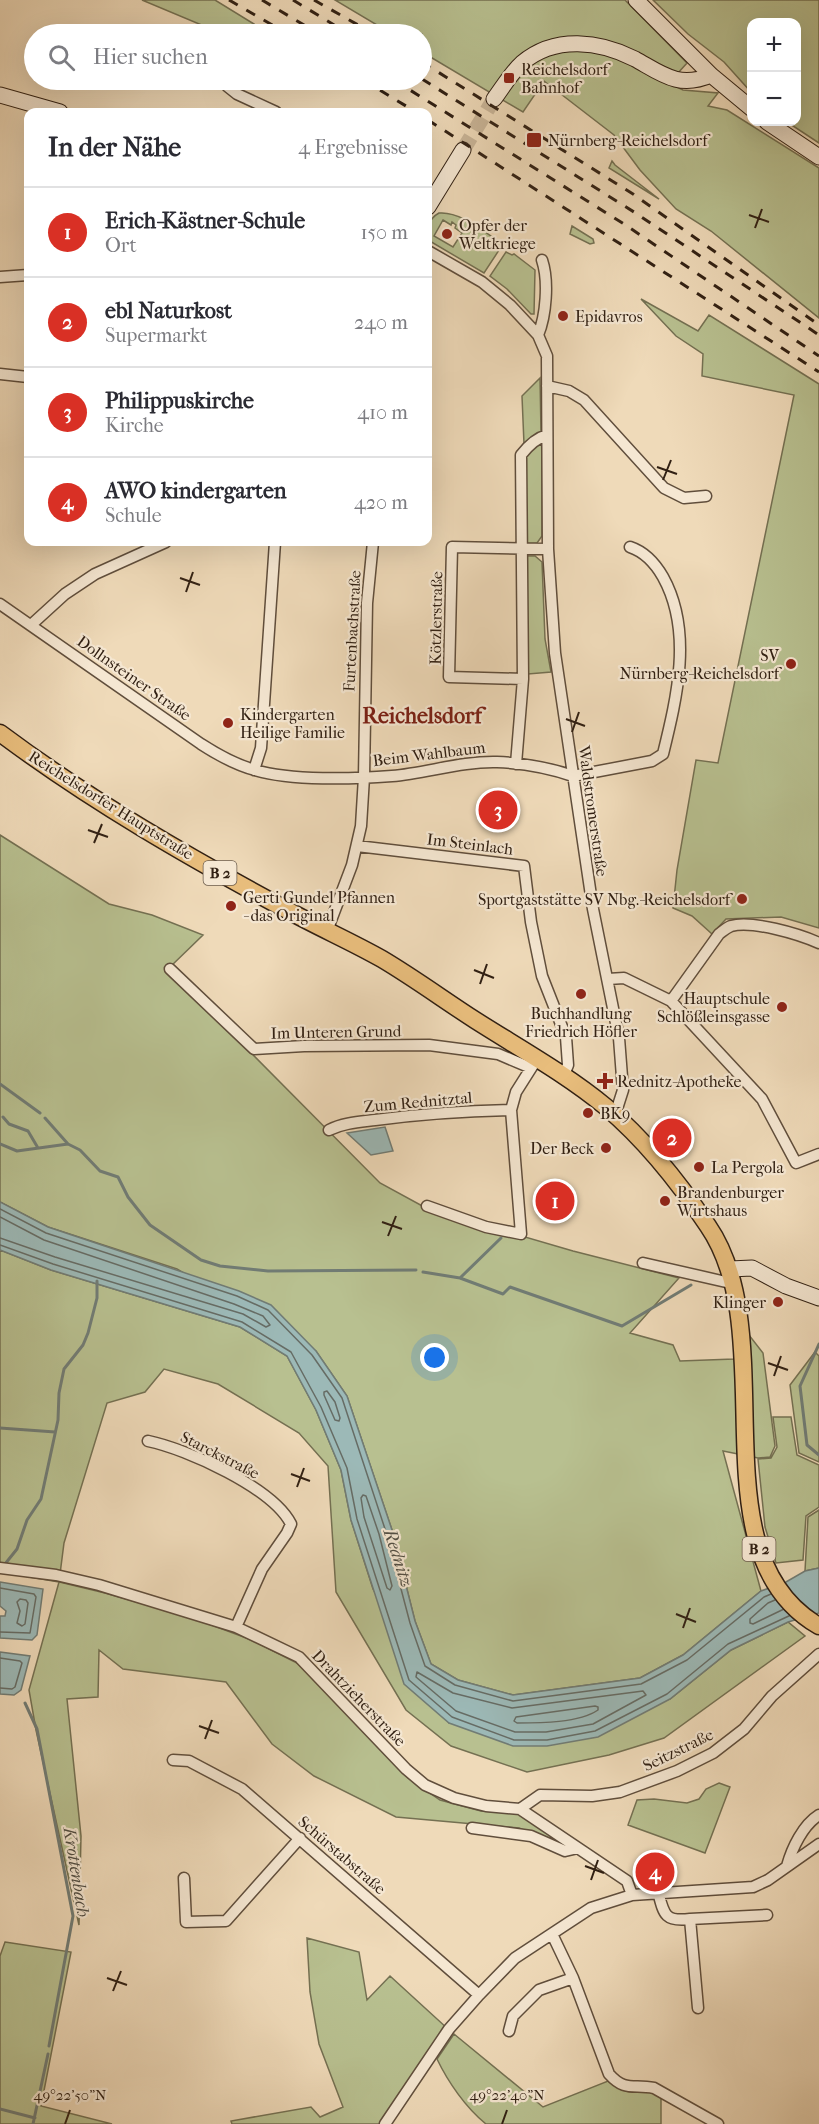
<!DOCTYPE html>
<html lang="de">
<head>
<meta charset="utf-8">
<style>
  :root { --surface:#fff; --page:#f7f7f7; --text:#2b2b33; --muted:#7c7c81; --line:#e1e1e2; --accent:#d93025 }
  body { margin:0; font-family:"IM FELL French Canon",serif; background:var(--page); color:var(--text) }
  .controls { position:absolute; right:18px; top:18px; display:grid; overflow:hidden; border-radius:12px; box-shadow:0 6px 24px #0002 }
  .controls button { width:54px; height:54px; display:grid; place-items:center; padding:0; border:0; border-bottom:2px solid var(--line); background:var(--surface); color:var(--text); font:30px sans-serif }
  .you { position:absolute; left:435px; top:1358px; width:21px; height:21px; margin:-15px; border:4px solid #fff; border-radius:50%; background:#1a73e8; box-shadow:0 0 0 9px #1a73e833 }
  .badge { display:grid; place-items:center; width:39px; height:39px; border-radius:50%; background:var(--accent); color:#fff; font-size:20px; font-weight:700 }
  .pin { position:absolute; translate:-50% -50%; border:3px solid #fff; box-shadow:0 2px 6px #0006 }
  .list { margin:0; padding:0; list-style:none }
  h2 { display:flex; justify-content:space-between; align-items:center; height:78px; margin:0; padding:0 24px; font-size:26px }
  h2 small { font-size:20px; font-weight:400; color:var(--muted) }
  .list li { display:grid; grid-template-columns:39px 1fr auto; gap:18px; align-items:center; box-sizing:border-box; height:90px; padding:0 24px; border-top:2px solid var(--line) }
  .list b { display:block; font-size:22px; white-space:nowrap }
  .list p { margin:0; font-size:20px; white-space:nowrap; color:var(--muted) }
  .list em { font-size:20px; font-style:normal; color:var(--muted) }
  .icon { flex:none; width:33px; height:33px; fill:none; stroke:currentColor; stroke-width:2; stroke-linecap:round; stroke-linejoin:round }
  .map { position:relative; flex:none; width:819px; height:2124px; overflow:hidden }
  .search { position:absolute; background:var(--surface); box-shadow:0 6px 24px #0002; left:24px; top:24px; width:408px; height:66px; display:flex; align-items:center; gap:15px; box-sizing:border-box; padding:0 21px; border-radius:33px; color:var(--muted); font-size:22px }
  .panel { position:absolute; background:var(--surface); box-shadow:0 6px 24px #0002; left:24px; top:108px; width:408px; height:438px; border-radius:12px }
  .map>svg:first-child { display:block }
  .green { fill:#b8c090; stroke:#747052; stroke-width:1.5; fill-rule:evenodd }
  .water { fill:#9cb9b7; stroke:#717c75; stroke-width:1.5 }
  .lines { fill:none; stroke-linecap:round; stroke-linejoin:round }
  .shore { stroke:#666c65; stroke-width:1.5 }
  .stream { stroke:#717c75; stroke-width:3 }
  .secondary-tunnel { stroke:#c9b598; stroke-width:15; stroke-dasharray:15 8; stroke-linecap:butt }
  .street-casing { stroke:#604e3c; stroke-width:13 }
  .secondary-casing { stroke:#312013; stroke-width:17 }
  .primary-casing { stroke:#312013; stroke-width:19 }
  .street { stroke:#f5e7d2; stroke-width:10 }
  .secondary { stroke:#f5e7d2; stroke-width:15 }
  .primary { stroke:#e8bd7c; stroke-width:16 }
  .rail { stroke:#312013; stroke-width:3; stroke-dasharray:10 10; stroke-linecap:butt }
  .ticks { fill:none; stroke:#312013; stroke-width:2 }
  .poi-dot { fill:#8f2418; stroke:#f5e7d2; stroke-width:2 }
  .labels { text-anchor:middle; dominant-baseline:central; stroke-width:4.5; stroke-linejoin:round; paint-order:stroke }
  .shield { fill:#f5e7d2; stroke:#6c5c4c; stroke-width:1.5 }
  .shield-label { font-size:15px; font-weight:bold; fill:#312013 }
  .poi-label { font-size:16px; fill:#312013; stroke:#f5e7d2; text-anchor:start }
  .street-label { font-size:16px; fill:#312013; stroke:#f5e7d2 }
  .water-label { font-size:18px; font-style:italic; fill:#514e44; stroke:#f5e7d2 }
  .district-label { font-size:22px; font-weight:bold; fill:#7a1f14; stroke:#f5e7d2 }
  .ticks-label { font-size:15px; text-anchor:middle; fill:#312013; stroke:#f5e7d2; stroke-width:4.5; stroke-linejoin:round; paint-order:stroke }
</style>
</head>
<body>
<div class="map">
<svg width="819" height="2124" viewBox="0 0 819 2124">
  <rect width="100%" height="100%" fill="#efdab9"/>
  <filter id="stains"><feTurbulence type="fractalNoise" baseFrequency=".00333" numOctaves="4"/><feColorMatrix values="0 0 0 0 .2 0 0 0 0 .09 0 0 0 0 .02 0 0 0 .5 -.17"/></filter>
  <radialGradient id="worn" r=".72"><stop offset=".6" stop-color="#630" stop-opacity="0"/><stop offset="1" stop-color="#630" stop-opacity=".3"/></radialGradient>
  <path class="green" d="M142,0H215L254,24L246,34H223Z
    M335,0H625L687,63L678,73L639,69L683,90L718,93L708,106L727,110L819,168V318L711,231L676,209L640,170L614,135L544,81L523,112L422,52V34H392Z
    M653,0H819V143L787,122H796V22H752L751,92L724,62L688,34Z
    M612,161L615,165L659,199L609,168Z
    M439,213C461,211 485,233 503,244L484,273L428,240C427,229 428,219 439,213ZM443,220L451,225L452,222L456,225L455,228L462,233L453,247L434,236Z
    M572,226L593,239L594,243L590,244L570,234Z
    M506,252L512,255L514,254L535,270L534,314H531L507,289L490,276Z
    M641,299L698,331L709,315L819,384V928L781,917L726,919L712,934L692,916L673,908L677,870L696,760L718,763L794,395L702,376L703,354L676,336Z
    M540,378L541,432L524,444L522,396Z
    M542,441V536L537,543H524V457Z
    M525,556H535L542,562L545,639L551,672L528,674Z
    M0,835L109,904L152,915L203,935L168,969L380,1183L426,1208L573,1251L679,1278L630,1333L673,1345L680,1361L734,1359L749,1335L763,1353L775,1446L770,1457L758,1458L723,1451L761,1591L683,1655L640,1678L513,1695L458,1680L431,1664L415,1621L392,1530L347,1396L316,1351L177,1269L48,1227L0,1202Z
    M0,1250L51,1270L240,1327L287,1356L316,1410L341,1470L351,1520L373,1589L449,1723L670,1699L731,1650L788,1622L805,1636L664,1738L609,1755L527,1772L451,1746L406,1710L336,1592L328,1466L299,1433L218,1384L164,1369L145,1392L107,1403L64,1543L59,1582L105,1593L193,1618L249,1639L297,1663L321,1686L408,1778L440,1800L481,1811L519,1813L562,1840L559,1844L519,1828L396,1817L314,1776L272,1744L226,1682L123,1669L99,1650L98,1697L67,1699L81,1836L79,1925L36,1730L29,1690L59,1582L0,1572Z
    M815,1352L819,1356V1462L799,1453L790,1385Z
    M773,1417H791L797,1455L819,1465V1507L806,1516L803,1560L776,1563L765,1527L758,1459L771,1458L777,1447Z
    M819,1510V1568L805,1571L808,1517Z
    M719,1783L730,1787L705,1853L628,1825L637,1800L654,1799L687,1803L699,1799L706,1789Z
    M307,1938L359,1952L367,2000L390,1976L448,2029L380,2124H232L231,2121L311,2107L320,2117L343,2107L319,2044L310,1992Z
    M5,1942L71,1952L41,2106L112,2124H0V1956Z
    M454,2034L543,2107L608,2081C615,2086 623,2092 632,2092C646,2093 647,2087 661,2096V2124H486C466,2108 448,2082 437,2059Z"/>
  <path class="water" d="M385,1127L393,1151L371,1155L347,1133Z
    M0,1202L48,1227L239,1291L271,1305L316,1351L347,1396L392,1530L415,1621L431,1664L458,1680L513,1695L640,1678L683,1655L761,1591L786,1582L805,1571L819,1568V1613L788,1622L731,1650L670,1699L598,1737L547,1746H513L449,1723L404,1684L351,1520L341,1470L316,1410L287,1356L240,1327L51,1270L0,1250Z
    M0,1582L43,1589L37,1635L32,1640L0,1638V1616H5L6,1611L0,1606Z
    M0,1652L30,1656L21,1690L14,1695L0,1694Z"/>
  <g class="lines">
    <path class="shore" d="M0,1209L46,1233L237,1296L268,1310L312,1355L342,1398L386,1532L410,1623L425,1666L455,1685L513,1701L641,1684L687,1660L764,1597L771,1594
      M0,1217L44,1240L234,1304L263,1316L270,1325L266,1327L243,1314L55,1257L0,1238
      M0,1245L53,1264L242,1322L291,1352L321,1407L347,1468L357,1519L409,1680L452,1717L514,1740H547L595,1731L667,1694L728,1644L791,1615
      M327,1391L335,1402L340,1418L339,1421L335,1420L324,1395V1392Z
      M363,1495L366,1496L379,1534L392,1586L390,1590L387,1588L364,1517L361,1498Z
      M0,1588L34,1594L36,1597L30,1633L0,1632
      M20,1599L26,1600L28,1603L25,1624L22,1626L17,1623L20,1611L17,1602Z
      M775,1600L768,1603L750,1619V1623L753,1624L784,1609
      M0,1658L20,1661L22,1663L15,1687L12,1689L0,1688
      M417,1672L453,1693L512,1708L643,1691L646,1695L593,1724L546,1732H515L456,1711L416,1677Z
      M595,1706L598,1707V1710C579,1723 540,1723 517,1723L514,1721L516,1717Z"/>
    <path class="stream" d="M0,1084L40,1113
      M3,1117L9,1124L28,1131L38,1148
      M45,1118L68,1144L80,1150L100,1171L118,1177L128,1197L150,1225L201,1260L220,1266L268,1271L416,1270
      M0,1144L17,1151L68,1144
      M423,1272L460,1278L503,1294L510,1287L622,1326L691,1285
      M460,1278L501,1238
      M819,1344L800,1386L807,1445L819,1455
      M0,1428L55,1432
      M5,1564L17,1549L27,1520L41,1499L58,1420L59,1393L64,1369L83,1345L88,1333L97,1298V1281
      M25,1703L37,1729L73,1916L49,2046
      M0,2109L35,2118
      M33,2124L48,2054"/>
    <path class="secondary-tunnel" d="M463,150L494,99"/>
    <defs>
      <path id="street" d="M227,86L237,94L276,112
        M428,251L482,282L510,305L538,335L547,356L548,549L555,653L593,909L619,1038L623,1090L615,1115
        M0,277L28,275
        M538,335C546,316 549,281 542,260
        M0,374L28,377
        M547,386L569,391L584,400L664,488L684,498L706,496
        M0,604L201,744C218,755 236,765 255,770C291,781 354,779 392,776C427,773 462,761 497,762C521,763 550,768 573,776L652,761L663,754C677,697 693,631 663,577C655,563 645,552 630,547
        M31,625L65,594L95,574L166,542
        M523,679L449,677L452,547L548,549
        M516,764L523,679L521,455C528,446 536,438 547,435
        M254,770L261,748L275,542
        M357,846L524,866L531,922L542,976L566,1037L568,1065L563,1077
        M327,931L352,865L361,826L364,777L367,603L373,542
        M170,969L254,1049L304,1046L429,1045L498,1054L531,1068
        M608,979L624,978L671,1001L762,1099L796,1163L819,1154
        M671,1001L719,934C723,931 726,928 731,926C752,920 799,934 819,943
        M329,1130C343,1123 359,1122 375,1120C420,1114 465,1111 511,1110
        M427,1206L486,1227L521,1234L511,1110L516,1092L535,1062
        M643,1263L726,1282L734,1281
        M148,1441C187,1449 273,1488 291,1524L287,1533L262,1569L236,1627
        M0,1568L56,1575L99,1585L236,1627L299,1657L406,1769L425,1785L454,1798L486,1806L520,1809L627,1881L632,1895
        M173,1760L189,1761L242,1789L479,1995
        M520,1809L540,1795L592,1796L620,1792L677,1771L713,1753L744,1729L772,1696L819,1654
        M472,1828L531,1836L565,1851L578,1848
        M787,1866C792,1848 803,1825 819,1815
        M184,1878L186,1922L226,1921L300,1838
        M658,1892C664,1915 665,1922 690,1919L698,2008
        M690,1919L767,1915
        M552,1934L573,1978L609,2074C625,2092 633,2084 654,2088L718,2124
        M509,2031L513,2016L539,1990L573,1978
        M385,2124L449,2029L479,1995L515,1958L591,1908L632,1895L753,1887L768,1880L819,1844"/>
      <path id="secondary" d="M636,0L711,75L752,109
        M0,95L60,112
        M494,99C503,87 511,73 522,63C555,35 600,41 635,59C662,74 679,89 711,75
        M767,122L819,157
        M428,207L463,150
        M730,1269L752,1268L786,1286L819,1298"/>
      <path id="primary" d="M0,733C91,801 190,858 289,911C320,928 352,942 382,959C414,978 444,1000 475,1020C519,1048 566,1074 606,1107C645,1140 680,1184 708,1226C785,1338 693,1554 819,1626"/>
    </defs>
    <use href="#street" class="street-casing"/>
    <use href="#secondary" class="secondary-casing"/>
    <use href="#primary" class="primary-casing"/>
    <use href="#street" class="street"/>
    <use href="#secondary" class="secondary"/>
    <use href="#primary" class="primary"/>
    <path class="rail" d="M229,0L288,34
      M262,0L319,34
      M293,0L349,34
      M314,0L374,34
      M422,62L633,194L819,325
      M422,79L634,212L819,335
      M363,80L416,112
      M394,80L624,224L819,356
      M428,120L819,372"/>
  </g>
  <path class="ticks" d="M749,215L769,222M755,228L762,209M657,467L677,474M663,480L671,460M180,578L200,585M186,592L193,572M566,719L585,726M572,732L579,712M88,830L108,837M94,843L102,824M474,970L494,978M480,984L487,964M382,1222L402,1229M388,1236L396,1216M768,1363L788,1370M774,1376L781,1356M291,1474L310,1481M297,1487L304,1468M676,1614L696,1622M683,1628L690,1608M199,1726L219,1733M205,1739L212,1720M585,1866L604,1873M591,1880L598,1860M107,1978L127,1985M113,1991L121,1971M65,2124L70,2110M502,2124L507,2110"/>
  <g class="poi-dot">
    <rect x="503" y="72" width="12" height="12" rx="3"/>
    <rect x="526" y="132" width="16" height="16" rx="3"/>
    <circle cx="447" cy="234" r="6"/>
    <circle cx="563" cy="316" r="6"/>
    <circle cx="791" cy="664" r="6"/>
    <circle cx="228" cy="723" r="6"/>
    <circle cx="742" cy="899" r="6"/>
    <circle cx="231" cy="906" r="6"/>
    <circle cx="581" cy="994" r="6"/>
    <circle cx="782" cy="1007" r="6"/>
    <path d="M602 1072h6v6h6v6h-6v6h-6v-6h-6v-6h6z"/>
    <circle cx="588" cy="1113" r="6"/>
    <circle cx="606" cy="1148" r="6"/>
    <circle cx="699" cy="1167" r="6"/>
    <circle cx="665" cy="1201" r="6"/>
    <circle cx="778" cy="1302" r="6"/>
  </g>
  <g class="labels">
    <g class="shield">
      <rect x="203.5" y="861" width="33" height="24" rx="4.5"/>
      <rect x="742.5" y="1537" width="33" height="24" rx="4.5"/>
    </g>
    <g class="shield-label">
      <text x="220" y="873">B 2</text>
      <text x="759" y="1549">B 2</text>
    </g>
    <g class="poi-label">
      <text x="521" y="69">Reichelsdorf<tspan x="521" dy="18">Bahnhof</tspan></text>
      <text x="548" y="140">Nürnberg-Reichelsdorf</text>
      <text x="459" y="225">Opfer der<tspan x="459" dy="18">Weltkriege</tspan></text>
      <text x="575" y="316">Epidavros</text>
      <text x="779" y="655" text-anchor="end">SV<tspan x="779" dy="18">Nürnberg-Reichelsdorf</tspan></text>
      <text x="240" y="714">Kindergarten<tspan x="240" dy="18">Heilige Familie</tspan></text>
      <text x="243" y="897">Gerti Gundel Pfannen<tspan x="243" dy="18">- das Original</tspan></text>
      <text x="730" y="899" text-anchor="end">Sportgaststätte SV Nbg.-Reichelsdorf</text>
      <text x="770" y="998" text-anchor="end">Hauptschule<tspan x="770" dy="18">Schlößleinsgasse</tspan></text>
      <text x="581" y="1013" text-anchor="middle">Buchhandlung<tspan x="581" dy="18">Friedrich Höfler</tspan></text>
      <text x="617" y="1081">Rednitz-Apotheke</text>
      <text x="600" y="1113">BK9</text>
      <text x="594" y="1148" text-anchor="end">Der Beck</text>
      <text x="711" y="1167">La Pergola</text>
      <text x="677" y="1192">Brandenburger<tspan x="677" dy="18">Wirtshaus</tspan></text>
      <text x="766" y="1302" text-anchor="end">Klinger</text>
    </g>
    <g class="street-label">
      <text transform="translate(436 618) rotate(-89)">Kötzlerstraße</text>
      <text transform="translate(352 631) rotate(-87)">Furtenbachstraße</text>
      <text transform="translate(134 678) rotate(35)">Dollnsteiner Straße</text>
      <text transform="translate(429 754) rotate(-7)">Beim Wahlbaum</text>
      <text transform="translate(111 805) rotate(32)">Reichelsdorfer Hauptstraße</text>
      <text transform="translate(593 811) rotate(82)">Waldstromerstraße</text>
      <text transform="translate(470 844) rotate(7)">Im Steinlach</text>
      <text transform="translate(336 1032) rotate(-1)">Im Unteren Grund</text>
      <text transform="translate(418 1102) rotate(-5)">Zum Rednitztal</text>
      <text transform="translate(220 1455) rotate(27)">Starckstraße</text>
      <text transform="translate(359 1698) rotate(46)">Drahtzieherstraße</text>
      <text transform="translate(678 1750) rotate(-26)">Seitzstraße</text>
      <text transform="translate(342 1855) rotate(41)">Schürstabstraße</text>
    </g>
    <g class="water-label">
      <text transform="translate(398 1558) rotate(72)">Rednitz</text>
      <text transform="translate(76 1872) rotate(81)">Krottenbach</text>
    </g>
    <g class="district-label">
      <text x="422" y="716">Reichelsdorf</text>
    </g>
  </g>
  <g class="ticks-label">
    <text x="70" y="2100">49°22'50"N</text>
    <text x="507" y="2100">49°22'40"N</text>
  </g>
  <rect width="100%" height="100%" filter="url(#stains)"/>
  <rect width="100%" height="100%" fill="url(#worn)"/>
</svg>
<div class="controls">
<button>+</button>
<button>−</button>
</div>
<div class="you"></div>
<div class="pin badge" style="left:555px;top:1201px">1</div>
<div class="pin badge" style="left:672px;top:1138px">2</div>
<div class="pin badge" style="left:498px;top:810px">3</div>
<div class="pin badge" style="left:655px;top:1872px">4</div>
<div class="search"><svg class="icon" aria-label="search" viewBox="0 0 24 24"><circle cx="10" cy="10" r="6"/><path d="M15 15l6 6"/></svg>Hier suchen</div>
<section class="panel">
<h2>In der Nähe<small>4 Ergebnisse</small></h2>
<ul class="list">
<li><span class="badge">1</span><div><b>Erich-Kästner-Schule</b><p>Ort</p></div><em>150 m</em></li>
<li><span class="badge">2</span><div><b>ebl Naturkost</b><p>Supermarkt</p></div><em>240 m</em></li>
<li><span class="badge">3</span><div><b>Philippuskirche</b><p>Kirche</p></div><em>410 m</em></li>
<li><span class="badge">4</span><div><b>AWO kindergarten</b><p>Schule</p></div><em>420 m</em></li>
</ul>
</section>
</div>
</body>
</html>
